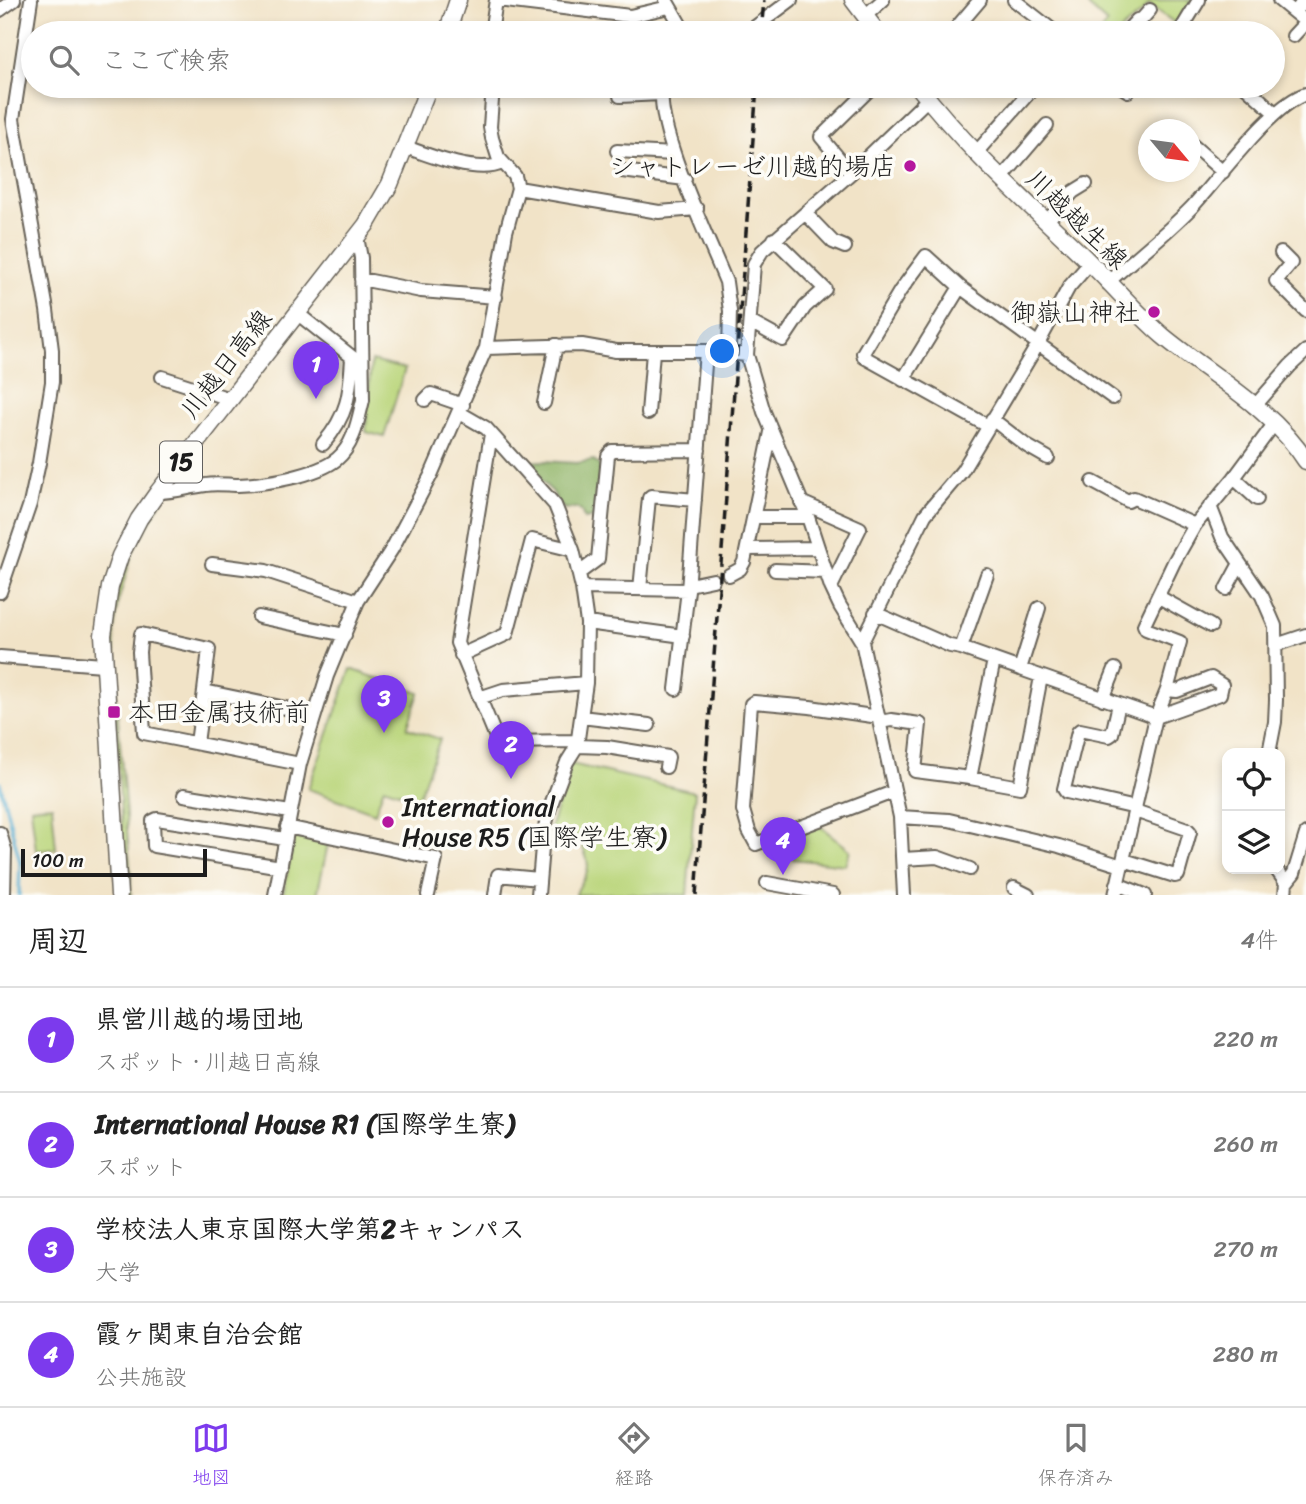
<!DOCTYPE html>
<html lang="ja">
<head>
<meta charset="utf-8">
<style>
  :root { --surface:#fff; --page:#f2f2f2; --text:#222; --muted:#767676; --line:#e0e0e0; --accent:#7c3aed }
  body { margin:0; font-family:Sriracha,"Klee One",sans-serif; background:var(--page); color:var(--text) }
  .controls { position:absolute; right:21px; bottom:21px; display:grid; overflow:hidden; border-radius:14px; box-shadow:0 4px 10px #0003 }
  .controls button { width:63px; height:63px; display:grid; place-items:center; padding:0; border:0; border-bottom:2px solid var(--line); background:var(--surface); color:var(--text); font:35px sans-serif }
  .compass { position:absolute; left:1138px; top:119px; width:63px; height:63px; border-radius:50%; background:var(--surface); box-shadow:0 4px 10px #0003; rotate:119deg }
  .scale { position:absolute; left:21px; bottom:18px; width:186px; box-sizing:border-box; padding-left:7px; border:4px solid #1c1c1c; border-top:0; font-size:19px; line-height:24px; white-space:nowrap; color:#1c1c1c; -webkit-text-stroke:5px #fdfcf7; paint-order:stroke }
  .you { position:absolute; left:723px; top:352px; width:24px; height:24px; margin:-18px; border:5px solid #fff; border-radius:50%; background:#1a73e8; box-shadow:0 0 0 10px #1a73e833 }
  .badge { display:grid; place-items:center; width:46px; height:46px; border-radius:50%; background:var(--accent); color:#fff; font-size:23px; font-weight:700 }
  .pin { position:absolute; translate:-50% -58px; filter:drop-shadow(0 2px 4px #0008) }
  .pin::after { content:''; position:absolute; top:37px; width:24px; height:21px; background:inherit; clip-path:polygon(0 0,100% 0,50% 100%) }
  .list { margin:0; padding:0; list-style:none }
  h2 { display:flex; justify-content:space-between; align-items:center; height:91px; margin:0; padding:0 28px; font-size:30px }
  h2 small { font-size:23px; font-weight:400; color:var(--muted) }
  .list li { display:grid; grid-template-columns:46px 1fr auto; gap:21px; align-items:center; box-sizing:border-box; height:105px; padding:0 28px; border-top:2px solid var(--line) }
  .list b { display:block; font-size:26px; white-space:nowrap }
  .list p { margin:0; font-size:23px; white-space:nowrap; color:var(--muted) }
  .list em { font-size:23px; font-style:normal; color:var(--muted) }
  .icon { flex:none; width:38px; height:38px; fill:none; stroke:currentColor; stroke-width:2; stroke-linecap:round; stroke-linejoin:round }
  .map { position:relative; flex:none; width:1306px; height:895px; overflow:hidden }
  .search { position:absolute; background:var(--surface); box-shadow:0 4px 10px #0003; left:21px; right:21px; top:21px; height:77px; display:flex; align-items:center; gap:18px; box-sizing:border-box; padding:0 24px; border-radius:38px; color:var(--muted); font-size:26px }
  .sheet { height:511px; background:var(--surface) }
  nav { display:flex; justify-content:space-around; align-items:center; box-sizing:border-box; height:98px; border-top:2px solid var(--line); background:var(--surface); font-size:19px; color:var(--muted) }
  nav a { display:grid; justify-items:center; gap:4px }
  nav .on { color:var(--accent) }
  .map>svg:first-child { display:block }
  .green { fill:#bad57a; stroke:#6b784b; stroke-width:2 }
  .forest { fill:#93b66a; stroke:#586943; stroke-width:2 }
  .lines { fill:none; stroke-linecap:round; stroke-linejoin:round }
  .stream { stroke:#53acd0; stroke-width:3.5 }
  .minor-casing { stroke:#676258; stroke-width:16 }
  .major-casing { stroke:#676258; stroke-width:19 }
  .minor { stroke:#fff; stroke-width:12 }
  .major { stroke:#fff; stroke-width:16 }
  .rail { stroke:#1c1c1c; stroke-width:3.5; stroke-dasharray:10 5; stroke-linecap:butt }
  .poi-dot { fill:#b5179e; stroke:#fdfcf7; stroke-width:2.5 }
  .labels { text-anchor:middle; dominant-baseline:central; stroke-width:7; stroke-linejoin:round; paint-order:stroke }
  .shield { fill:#fdfcf7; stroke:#605f5e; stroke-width:2 }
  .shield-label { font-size:24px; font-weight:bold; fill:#1c1c1c }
  .poi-label { font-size:26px; fill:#1c1c1c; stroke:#fdfcf7; text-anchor:end }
  .street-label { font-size:26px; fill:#1c1c1c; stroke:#fdfcf7 }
</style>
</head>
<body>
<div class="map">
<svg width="1306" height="895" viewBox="0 0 1306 895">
  <rect width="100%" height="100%" fill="#fdfcf7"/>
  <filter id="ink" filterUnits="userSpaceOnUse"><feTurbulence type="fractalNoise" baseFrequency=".0143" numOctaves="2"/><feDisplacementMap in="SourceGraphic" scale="14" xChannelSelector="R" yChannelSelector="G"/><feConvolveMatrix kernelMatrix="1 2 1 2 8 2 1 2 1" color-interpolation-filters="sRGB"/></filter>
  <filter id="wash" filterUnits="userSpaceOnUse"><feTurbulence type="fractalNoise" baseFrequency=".00686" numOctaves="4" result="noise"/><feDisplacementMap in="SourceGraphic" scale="28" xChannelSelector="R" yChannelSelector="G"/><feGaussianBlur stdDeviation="1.57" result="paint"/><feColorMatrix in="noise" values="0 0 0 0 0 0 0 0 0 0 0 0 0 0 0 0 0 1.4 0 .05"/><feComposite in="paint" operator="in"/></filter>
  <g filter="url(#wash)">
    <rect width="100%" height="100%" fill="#f1e3c7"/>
    <path class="green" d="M1091,0H1192L1176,24L1149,4C1140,17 1128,22 1119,33H1100L1107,23L1088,6Z
      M371,361L405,369L384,437L366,432Z
      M161,501L133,551L118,602L114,630L116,694L131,878V895H126L110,633L119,577L126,559L153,508Z
      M351,669L419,693L407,728L440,739L418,799L384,787L375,813L308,789Z
      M571,764L695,792L687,895H637C628,891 590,895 576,895C578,886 583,882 586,875C592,863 582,847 578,836L549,832Z
      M52,805L56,849L36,851L31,807Z
      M820,826L850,850L845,865L793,859L785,840Z
      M294,837L328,844L317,895H283Z"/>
    <path class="forest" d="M594,460L600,466L595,517L584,519L582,512L577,508L565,509L558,504L553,492L528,469V462L542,461L577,463Z"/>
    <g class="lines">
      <path class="stream" d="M0,783L20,862L19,895"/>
    </g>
  </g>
  <g filter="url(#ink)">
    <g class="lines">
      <defs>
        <path id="minor" d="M497,0L630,16L669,7
          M666,0L685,33
          M1014,0L1056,33
          M1279,0L1306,22
          M0,10L14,0
          M1295,13L1304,0
          M865,16L883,0
          M491,33L496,0
          M747,33L791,0
          M952,33L980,0
          M1125,33L1137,20L1142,19L1150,10
          M1179,33L1199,0
          M1293,36L1306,22
          M664,86C650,117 711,245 726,282L730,311L729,352
          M1120,86L1128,91
          M1245,86L1275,113
          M620,96L660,94
          M1190,143L1223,172
          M406,147C430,156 479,175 502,163
          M617,151L674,154
          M975,154L1035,86
          M622,171L685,179
          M851,173L821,137L873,86
          M1001,179L1047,125
          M518,188L659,212L697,209
          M806,214L833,242L845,247
          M1046,222L1073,192L1086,184
          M1281,253L1291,263L1276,281L1306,311
          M361,279L421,291L496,297
          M1107,283C1135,258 1166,234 1192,207C1219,178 1272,104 1306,94
          M297,313L352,357C350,394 348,415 323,444
          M750,322L783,340L805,307L825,289L774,239
          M486,348L582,345L616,351H706L747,355L764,412L808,517L831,587L840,606L862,642L900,817L904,895
          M747,355L754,264L762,251L851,173L928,99
          M162,377L230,399
          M903,380L960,287
          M425,400L431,394L463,405
          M544,403L556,345
          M1254,407L1290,366L1306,351
          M460,413L486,428L555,505L573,550L582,588L587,623L586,683L582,710L577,746L567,762L550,807L543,835L538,895
          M648,413L653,352
          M992,419L1027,446L1048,458
          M988,426L864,357L863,353L900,291L926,256L960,287L1113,398
          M491,434L457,643L498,742L578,741
          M1234,478L1257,499
          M1093,482L1128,501L1134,498L1195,525
          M158,492C174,492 189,487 206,485C216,483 228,485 238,485C265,484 316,476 337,459C354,445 358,420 363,400L361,258L357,237
          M801,502L860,528L831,587
          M1210,506L1222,537L1262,596L1275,626L1276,700L1275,722L1269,753
          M754,517H808
          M747,549L817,548
          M212,564L266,571L358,601
          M775,570L826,572
          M579,573L598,559L608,456L612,451L699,450
          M729,575L740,569L744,562L771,432
          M689,585L713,580
          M582,588L688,590
          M640,589L649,498L651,496L695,500
          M1226,589L1239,565
          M0,592L30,504L39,463L52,382V350L47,310L13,119L31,0
          M1159,597L1211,626
          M875,613L950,646L961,648L1156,717L1167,690L1180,642L1146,629L1144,625L1174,562L1195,525L1234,478L1274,424
          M259,617L345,635
          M587,623L683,636
          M862,642L925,515L962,471L1038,344L1069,287L1090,263
          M1276,645L1306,635
          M961,648L987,575
          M461,655L507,634L532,540L573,550
          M0,657L103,665
          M994,660L970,778L1020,787L1041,677
          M1020,669L1039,608
          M676,689L688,590L706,351
          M479,698L503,690L586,683
          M1103,699L1115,669
          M1119,704L1112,734L1109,736L1080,730L1078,732L1064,789L1066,792L1136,808
          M581,717L649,725
          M879,717L810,707L754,702L751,704L743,810L749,831L756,844L893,792
          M880,722L891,720L920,724L915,771L970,778
          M197,743L204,691
          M577,746L607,747L668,757L666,767
          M300,764L144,733L139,652L141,634L209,649L204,691L314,714
          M184,795L290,812
          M900,817L949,820L1059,846L1122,866
          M287,827L436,859L428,895
          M0,833L5,850L4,895
          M903,859L937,857L970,869
          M1124,860L1175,876L1178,875L1190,832L1187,829L1135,811
          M281,867L154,846L153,821L157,819L285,839
          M1276,869L1286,883
          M767,883L833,895
          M1117,884L1145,895
          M1014,888L1028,895
          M275,895L300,764L327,676L358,601L392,549L431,475L486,348L506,232L518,188L515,176L498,157L492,138L490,127L493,86
          M495,895L498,875L539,879
          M1115,895L1156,717L1220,694L1222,685L1211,678L1177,691L1167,690
          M1285,895L1286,883L1294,873L1306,834"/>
        <path id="major" d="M853,0L878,33
          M447,33L458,0
          M918,86C969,152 1028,203 1088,261C1113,285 1136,313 1163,336C1210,375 1272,408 1306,461
          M119,895L103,635L110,587L120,556L139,519L158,492L366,225L390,184L429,86"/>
      </defs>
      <use href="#minor" class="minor-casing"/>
      <use href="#major" class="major-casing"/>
      <use href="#minor" class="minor"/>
      <use href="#major" class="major"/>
      <path class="rail" d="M761,33L764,0
        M696,895L757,86"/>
    </g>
  </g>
  <g class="poi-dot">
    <circle cx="910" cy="166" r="7"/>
    <circle cx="1154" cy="312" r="7"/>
    <rect x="107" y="705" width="14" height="14" rx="3.5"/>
    <circle cx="388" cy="822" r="7"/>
  </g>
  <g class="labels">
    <rect class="shield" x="160" y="441.5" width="42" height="41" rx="5"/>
    <g class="shield-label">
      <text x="181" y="462">15</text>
    </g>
    <g class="poi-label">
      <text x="896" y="166">シャトレーゼ川越的場店</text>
      <text x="1140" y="312">御嶽山神社</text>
      <text x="128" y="712" text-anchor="start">本田金属技術前</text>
      <text x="402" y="807" text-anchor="start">International<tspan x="402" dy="30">House R5 (国際学生寮)</tspan></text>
    </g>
    <g class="street-label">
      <text transform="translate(1077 219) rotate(44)">川越越生線</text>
      <text transform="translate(226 364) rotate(-52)">川越日高線</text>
    </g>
  </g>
</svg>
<div class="controls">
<button><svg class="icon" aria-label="locate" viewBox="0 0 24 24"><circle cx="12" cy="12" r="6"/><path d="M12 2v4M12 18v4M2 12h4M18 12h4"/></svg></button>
<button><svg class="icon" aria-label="layers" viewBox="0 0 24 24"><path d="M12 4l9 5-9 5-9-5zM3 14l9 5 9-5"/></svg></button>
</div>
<svg class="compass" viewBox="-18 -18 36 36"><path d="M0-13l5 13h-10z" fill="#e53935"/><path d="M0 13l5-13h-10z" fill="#767676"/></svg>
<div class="scale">100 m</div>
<div class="you"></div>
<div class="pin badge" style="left:316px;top:399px">1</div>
<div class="pin badge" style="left:511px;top:779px">2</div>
<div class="pin badge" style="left:384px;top:733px">3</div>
<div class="pin badge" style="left:783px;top:875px">4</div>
<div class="search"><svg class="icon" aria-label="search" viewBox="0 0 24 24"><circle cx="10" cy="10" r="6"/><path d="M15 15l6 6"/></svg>ここで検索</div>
</div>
<section class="sheet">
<h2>周辺<small>4件</small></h2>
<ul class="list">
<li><span class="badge">1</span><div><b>県営川越的場団地</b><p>スポット · 川越日高線</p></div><em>220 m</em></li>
<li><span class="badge">2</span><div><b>International House R1 (国際学生寮)</b><p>スポット</p></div><em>260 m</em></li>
<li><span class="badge">3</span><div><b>学校法人東京国際大学第2キャンパス</b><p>大学</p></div><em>270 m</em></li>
<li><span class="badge">4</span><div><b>霞ヶ関東自治会館</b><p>公共施設</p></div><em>280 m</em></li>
</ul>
</section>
<nav>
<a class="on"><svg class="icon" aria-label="map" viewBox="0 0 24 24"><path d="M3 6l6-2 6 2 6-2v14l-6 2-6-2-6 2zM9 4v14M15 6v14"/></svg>地図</a>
<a><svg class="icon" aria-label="directions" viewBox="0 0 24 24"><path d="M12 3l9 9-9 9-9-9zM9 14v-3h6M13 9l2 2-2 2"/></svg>経路</a>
<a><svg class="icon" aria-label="saved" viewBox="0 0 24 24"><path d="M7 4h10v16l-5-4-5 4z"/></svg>保存済み</a>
</nav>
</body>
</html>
